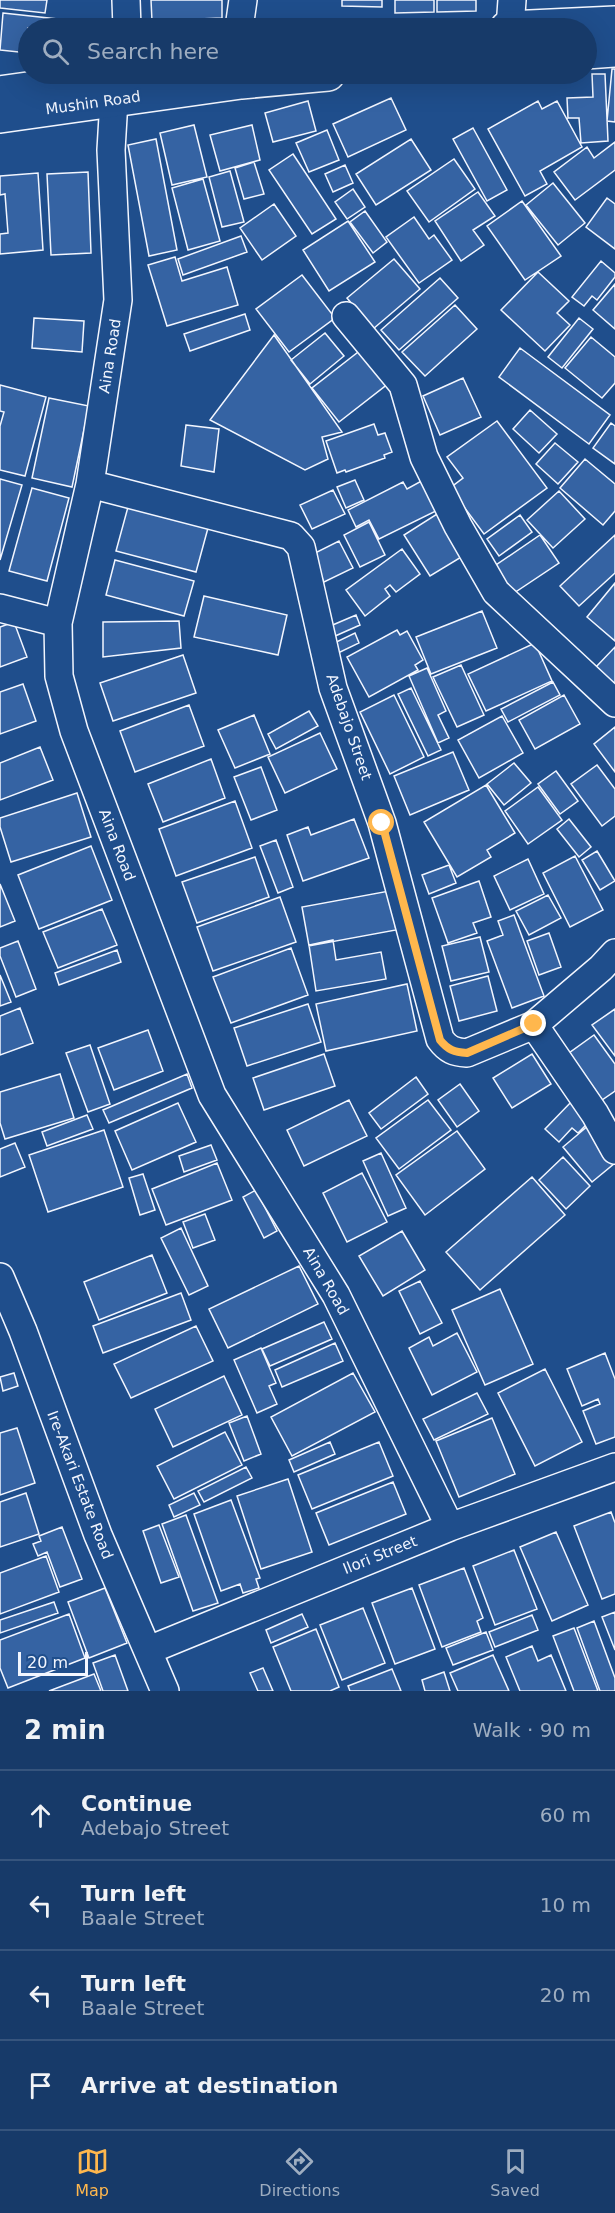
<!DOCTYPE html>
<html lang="en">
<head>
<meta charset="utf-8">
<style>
  :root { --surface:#173a69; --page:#20416f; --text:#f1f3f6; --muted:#9eadc0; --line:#36547d; --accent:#ffb74d }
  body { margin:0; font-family:"DejaVu Sans",sans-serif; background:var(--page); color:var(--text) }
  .scale { position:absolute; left:18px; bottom:15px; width:70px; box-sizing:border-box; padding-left:6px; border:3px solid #f2f6ff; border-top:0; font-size:16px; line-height:21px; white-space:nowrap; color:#f2f6ff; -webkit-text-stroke:4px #1f4e8c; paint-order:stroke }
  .stop { position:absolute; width:18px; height:18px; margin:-14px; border:4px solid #ffb74d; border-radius:50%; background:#fff }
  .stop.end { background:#ffb74d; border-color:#fff; box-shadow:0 2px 6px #0008 }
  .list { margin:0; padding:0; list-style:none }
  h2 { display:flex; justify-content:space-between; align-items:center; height:78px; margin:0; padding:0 24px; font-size:26px }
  h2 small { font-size:20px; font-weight:400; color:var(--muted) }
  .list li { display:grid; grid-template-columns:39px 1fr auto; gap:18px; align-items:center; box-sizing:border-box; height:90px; padding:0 24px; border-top:2px solid var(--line) }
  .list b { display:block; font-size:22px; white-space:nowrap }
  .list p { margin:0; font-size:20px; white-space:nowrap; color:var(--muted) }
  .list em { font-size:20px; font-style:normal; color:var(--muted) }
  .icon { flex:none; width:33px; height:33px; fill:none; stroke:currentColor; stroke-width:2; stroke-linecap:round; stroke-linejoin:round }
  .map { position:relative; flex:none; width:615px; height:1691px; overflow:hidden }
  .search { position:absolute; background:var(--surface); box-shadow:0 6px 24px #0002; left:18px; right:18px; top:18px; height:66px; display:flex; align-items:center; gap:15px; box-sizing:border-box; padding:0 21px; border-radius:33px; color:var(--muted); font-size:22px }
  .sheet { height:438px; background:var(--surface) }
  nav { display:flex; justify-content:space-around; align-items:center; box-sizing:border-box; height:84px; border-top:2px solid var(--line); background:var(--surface); font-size:16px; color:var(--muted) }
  nav a { display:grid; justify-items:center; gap:3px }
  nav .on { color:var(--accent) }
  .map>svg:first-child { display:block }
  .building { fill:#3563a3; stroke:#f2f6ff; stroke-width:1.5 }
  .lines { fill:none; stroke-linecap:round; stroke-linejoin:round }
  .minor-casing { stroke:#f2f6ff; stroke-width:30 }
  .major-casing { stroke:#f2f6ff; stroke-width:36 }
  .minor { stroke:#1f4e8c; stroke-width:27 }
  .major { stroke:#1f4e8c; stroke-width:33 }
  .route { stroke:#ffb74d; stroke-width:8 }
  .labels { text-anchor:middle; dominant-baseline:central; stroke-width:4.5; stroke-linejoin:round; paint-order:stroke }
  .street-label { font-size:15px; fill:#f2f6ff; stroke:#1f4e8c }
</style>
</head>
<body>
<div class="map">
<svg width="615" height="1691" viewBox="0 0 615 1691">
  <rect width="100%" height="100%" fill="#1f4e8c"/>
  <path class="building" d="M0,0H47L45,13L0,8Z
    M151,0H222V18L152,21Z
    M342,0H382V7L342,6Z
    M395,0H434V12L395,13Z
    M437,0H476V11L437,12Z
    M3,13L85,22L84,28H28V53L0,50Z
    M612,69H615V122L607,121Z
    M592,74H605L608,141L581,143L579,118H568L567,98L593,97Z
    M391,98L406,130L348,157L333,124Z
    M308,101L316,131L273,142L265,113Z
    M538,101L542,109L557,101L582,147L540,171L547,184L525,196L488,129Z
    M194,125L207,177L172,185L160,133Z
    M252,125L260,160L220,171L210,135Z
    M473,128L507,190L487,201L453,139Z
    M327,130L339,160L309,172L296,143Z
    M156,139L177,250L149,256L128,145Z
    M411,139L431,170L376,205L356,174Z
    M615,142V170L575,200L554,172L587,147L594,158Z
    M293,154L336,219L312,234L269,170Z
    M454,159L475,189L429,222L407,191Z
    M254,162L264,194L244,199L235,168Z
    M345,165L353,183L333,192L325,174Z
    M230,171L244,222L222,227L209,177Z
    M88,172L91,253L51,255L47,174Z
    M38,173L43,250L0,254V234L8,233L5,194L0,195V176Z
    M203,179L220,241L188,250L172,188Z
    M553,183L585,223L558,245L526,205Z
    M353,189L365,207L347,219L335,202Z
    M478,192L495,216L473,230L484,245L461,261L435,221Z
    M607,198L615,204V249L586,227Z
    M522,201L561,256L525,280L487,226Z
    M274,204L296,236L262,260L240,228Z
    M365,211L387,242L373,253L350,222Z
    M414,217L429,239L434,235L452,260L419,283L386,237Z
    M348,221L375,262L329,291L303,250Z
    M241,236L247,252L183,275L178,259Z
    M175,257L182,281L227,267L238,305L167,326L148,265Z
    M394,259L420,289L373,329L347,298Z
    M601,261L615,273V277L597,300L592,296L584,306L572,297Z
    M538,272L569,301L557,313L570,325L545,351L501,310Z
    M302,275L335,318L289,352L256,309Z
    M440,278L458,298L399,350L381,330Z
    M615,284V329L593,310Z
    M455,305L477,329L425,376L402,352Z
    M245,314L250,330L190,351L184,334Z
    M34,318L84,321L82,352L32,348Z
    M579,318L593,329L562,368L548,357Z
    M325,333L344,356L310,384L291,360Z
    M274,335L342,432L322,437L328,459L305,470L210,420Z
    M591,337L615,357V383L602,398L565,368Z
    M520,348L610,415L589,444L499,377Z
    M362,349L389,383L339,422L312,388Z
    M463,378L481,417L440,435L423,396Z
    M0,385L46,397L25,476L0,470V426L4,412L0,411Z
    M49,398L89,406L72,487L32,478Z
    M530,410L557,434L539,453L513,429Z
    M497,421L547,488L484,534L450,488L463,478L447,457Z
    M611,423L615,426V464L593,448Z
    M374,424L378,435L385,433L392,452L384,455L385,458L346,472L345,470L337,473L326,441Z
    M186,425L219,429L214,472L181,466Z
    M555,443L578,462L558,484L536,464Z
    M585,459L615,484V511L603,525L560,488Z
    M0,479L22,485L0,560Z
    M425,479L440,509L379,539L369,520L356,527L348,510L403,482L407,489Z
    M355,480L364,500L346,508L337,487Z
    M32,488L69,498L47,581L9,571Z
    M333,490L345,514L312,529L300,505Z
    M559,491L585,519L553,548L527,520Z
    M128,507L208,528L196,572L116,551Z
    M437,514L463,556L430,576L404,535Z
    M520,515L532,532L499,556L487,539Z
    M369,522L385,555L360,567L344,535Z
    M540,535L559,563L511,595L493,567Z
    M615,535V573L579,606L560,586Z
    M339,541L353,568L324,582L311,555Z
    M402,549L420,574L396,592L390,585L385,589L390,596L365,616L346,590Z
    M115,560L194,581L184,616L106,595Z
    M615,583V641L587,617Z
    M204,596L287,615L278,655L194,637Z
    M482,611L497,648L431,674L416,637Z
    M356,615L360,625L333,637L328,627Z
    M179,621L181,648L103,657V622Z
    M14,622L27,657L0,667V627Z
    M397,630L400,635L407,631L423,660L415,665L418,670L369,697L347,657Z
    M355,633L359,643L334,655L330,645Z
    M535,643L552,681L486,711L468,674Z
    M615,647V685L596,667Z
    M183,655L196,693L113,721L100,683Z
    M461,665L484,715L457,727L433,677Z
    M427,668L446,711L438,715L449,738L438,743L409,676Z
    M553,682L560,695L508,722L501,709Z
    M23,684L36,721L0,734V692Z
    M411,688L441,750L428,756L398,694Z
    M394,695L424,757L390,774L360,712Z
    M564,695L580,724L535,749L519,720Z
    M189,705L204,746L135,772L120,731Z
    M309,711L318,726L276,749L268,734Z
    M254,715L270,754L235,768L218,730Z
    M502,716L523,753L479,778L458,740Z
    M615,727V772L594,744Z
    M320,733L337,769L285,793L268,757Z
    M40,747L53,780L0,800V763Z
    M453,752L469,790L410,815L394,776Z
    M211,759L225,798L163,822L148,784Z
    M514,763L531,783L504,805L487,784Z
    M597,765L615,789V816L602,826L571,784Z
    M261,767L277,810L251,820L234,777Z
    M556,771L578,801L560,814L538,784Z
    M486,785L515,833L487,850L491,857L457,877L424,822Z
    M538,787L562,820L528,844L505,811Z
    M77,793L91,837L11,862L0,827V818Z
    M235,801L252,848L176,876L159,829Z
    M354,819L369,858L303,881L287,835L308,827L311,835Z
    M569,819L591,847L579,857L557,829Z
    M276,840L293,887L278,893L260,846Z
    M91,846L112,900L39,929L18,875Z
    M597,851L615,881L600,890L582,860Z
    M575,856L603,910L570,927L543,873Z
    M255,857L269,897L197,923L182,882Z
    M528,859L544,894L510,910L494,876Z
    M449,865L456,883L429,894L422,875Z
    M479,881L491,917L473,923L477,933L448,943L432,898Z
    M0,884L15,921L0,927Z
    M389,891L396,930L309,946L302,907Z
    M548,895L561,918L529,935L516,911Z
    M280,897L296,942L213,971L197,927Z
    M102,909L117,945L58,968L43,932Z
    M514,915L544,996L512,1008L487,941L503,935L498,921Z
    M549,933L561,967L539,975L527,941Z
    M480,937L489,972L451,981L442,946Z
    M333,940L336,960L381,952L386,979L316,991L309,945Z
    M18,941L36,989L16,997L0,956V948Z
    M291,948L308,995L231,1023L213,977Z
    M117,950L121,962L59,985L55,973Z
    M0,975L11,1002L0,1006Z
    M488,976L497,1011L459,1021L450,986Z
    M407,984L417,1031L326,1051L316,1004Z
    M308,1004L321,1042L247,1066L234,1028Z
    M20,1008L33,1043L0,1055V1016Z
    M615,1009V1056L592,1025Z
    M148,1030L163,1071L114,1090L98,1048Z
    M594,1035L615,1064V1091L602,1100L569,1053Z
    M90,1045L110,1104L88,1112L66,1053Z
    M324,1054L335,1086L264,1110L253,1078Z
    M532,1054L551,1084L512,1108L493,1078Z
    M60,1074L74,1118L5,1139L0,1123V1092Z
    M187,1074L192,1088L109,1123L103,1110Z
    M416,1077L428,1094L381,1129L369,1113Z
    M460,1084L479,1111L457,1127L438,1100Z
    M349,1100L367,1136L304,1166L287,1130Z
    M428,1100L451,1130L399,1169L376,1138Z
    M573,1100L592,1119L578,1133L572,1128L559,1142L545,1129Z
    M178,1103L196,1142L132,1170L115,1131Z
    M87,1115L93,1129L47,1146L42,1132Z
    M589,1125L615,1163L592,1182L563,1147Z
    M104,1130L123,1187L48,1212L29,1155Z
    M457,1131L485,1169L425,1215L396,1175Z
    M15,1143L25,1167L0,1177V1149Z
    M211,1145L217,1160L184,1172L179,1156Z
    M381,1153L406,1208L388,1216L363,1161Z
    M563,1157L590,1186L566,1209L539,1180Z
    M217,1163L232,1200L166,1225L152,1189Z
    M362,1173L387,1222L347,1242L323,1193Z
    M143,1174L155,1210L140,1215L129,1178Z
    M532,1177L565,1215L480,1290L446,1252Z
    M256,1190L277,1231L264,1238L243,1197Z
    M205,1214L215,1240L193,1248L183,1222Z
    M181,1228L208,1286L189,1295L161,1238Z
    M402,1231L425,1270L383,1296L359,1256Z
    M152,1255L167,1293L99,1320L84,1282Z
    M299,1266L318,1304L228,1348L209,1309Z
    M420,1281L442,1323L420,1334L399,1291Z
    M500,1289L533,1364L485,1385L452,1310Z
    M181,1293L191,1320L103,1353L93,1326Z
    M324,1322L332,1339L270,1366L262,1349Z
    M196,1326L213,1361L131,1398L114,1364Z
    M457,1333L477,1372L432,1395L409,1348L429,1337L433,1346Z
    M335,1343L343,1361L282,1387L275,1370Z
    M261,1348L276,1383L269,1386L277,1404L257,1413L234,1360Z
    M605,1353L615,1379V1437L596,1444L583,1411L600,1404L598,1399L582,1406L567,1369Z
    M545,1369L582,1442L535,1466L498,1393Z
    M14,1373L18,1386L3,1391L0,1377Z
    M353,1373L375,1412L292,1456L271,1417Z
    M224,1376L242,1415L173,1447L155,1409Z
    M477,1393L488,1414L434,1440L423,1419Z
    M247,1416L261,1454L244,1461L229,1423Z
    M492,1418L515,1474L459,1497L436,1441Z
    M17,1428L35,1483L0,1495V1433Z
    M225,1432L242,1465L174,1499L157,1466Z
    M330,1442L335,1454L294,1472L289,1460Z
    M379,1442L393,1476L312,1509L298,1475Z
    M246,1467L252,1478L204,1502L198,1491Z
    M288,1479L312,1552L261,1569L237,1496Z
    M393,1482L406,1514L329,1545L316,1513Z
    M26,1493L39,1534L0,1547V1502Z
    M194,1493L200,1505L174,1517L169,1505Z
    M231,1500L260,1578L256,1579L259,1588L243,1593L240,1584L221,1591L194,1514Z
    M611,1512L615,1523V1594L602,1599L574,1526Z
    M186,1515L218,1603L193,1611L162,1524Z
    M159,1525L179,1577L161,1583L143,1531Z
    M62,1527L82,1579L60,1587L47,1552L38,1556L33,1544L41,1541L39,1536Z
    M556,1532L588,1605L552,1621L520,1547Z
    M514,1550L537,1609L495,1625L473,1566Z
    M46,1556L59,1592L0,1614V1573Z
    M464,1568L483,1618L477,1621L481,1632L442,1647L419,1585Z
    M105,1588L127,1643L89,1658L68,1602Z
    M412,1588L435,1649L395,1664L372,1603Z
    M54,1602L58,1613L0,1633V1620Z
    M363,1608L385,1663L342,1680L320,1625Z
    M615,1612V1650L602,1617Z
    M69,1614L85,1658L8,1688L0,1668V1640Z
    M302,1614L308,1627L271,1643L266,1630Z
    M532,1615L538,1630L495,1647L489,1632Z
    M594,1621L615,1678V1691H600L577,1628Z
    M574,1628L598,1691H574L553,1636Z
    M316,1629L339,1687L330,1691H291L273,1647Z
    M486,1632L493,1650L453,1665L446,1648Z
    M532,1646L538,1661L551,1655L566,1691H520L506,1657Z
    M115,1655L128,1691H103L93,1663Z
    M493,1655L509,1691H458L450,1673Z
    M263,1668L273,1691H258L250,1673Z
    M392,1669L401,1691H350L348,1686Z
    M444,1672L450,1691H425L422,1680Z
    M94,1674L101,1691H49Z"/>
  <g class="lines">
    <defs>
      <path id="minor" d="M126,0L127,28
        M239,28L243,0
        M510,28L512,0
        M114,100L111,150L118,300L90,484L58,623L59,676L74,731L212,1095L336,1295L450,1527
        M346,316L403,385L424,457L458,526L496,592L615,703
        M90,484L291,536L301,547L333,688L382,823L440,1039C448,1050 454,1052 467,1053L534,1025L601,968L615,953
        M0,608L58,623
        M534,1025L595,1114L615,1150
        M0,1277L23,1331L98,1535L165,1691
        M149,1650L450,1527L615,1467"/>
      <path id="major" d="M507,28L615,23
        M586,52L615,50
        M0,93L135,74
        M0,116L241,82L328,74"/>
    </defs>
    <use href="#minor" class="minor-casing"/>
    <use href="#major" class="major-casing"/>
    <use href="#minor" class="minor"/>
    <use href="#major" class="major"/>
  </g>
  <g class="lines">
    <path class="route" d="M382,823L440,1040C448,1050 454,1052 467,1053L534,1024"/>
  </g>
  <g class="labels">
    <g class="street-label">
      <text transform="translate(93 103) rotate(-8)">Mushin Road</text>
      <text transform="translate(110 356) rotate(-81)">Aina Road</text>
      <text transform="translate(349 727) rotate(71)">Adebajo Street</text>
      <text transform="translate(117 845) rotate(69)">Aina Road</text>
      <text transform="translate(326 1281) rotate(60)">Aina Road</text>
      <text transform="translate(80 1485) rotate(69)">Ire-Akari Estate Road</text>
      <text transform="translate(380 1555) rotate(-22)">Ilori Street</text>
    </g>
  </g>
</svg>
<div class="scale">20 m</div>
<div class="stop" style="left:382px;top:823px"></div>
<div class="stop end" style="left:534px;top:1024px"></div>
<div class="search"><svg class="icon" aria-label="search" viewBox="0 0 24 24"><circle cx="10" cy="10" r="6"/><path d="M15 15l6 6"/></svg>Search here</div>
</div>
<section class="sheet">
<h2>2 min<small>Walk · 90 m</small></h2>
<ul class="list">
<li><svg class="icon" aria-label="ahead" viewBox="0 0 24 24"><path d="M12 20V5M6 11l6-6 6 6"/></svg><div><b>Continue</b><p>Adebajo Street</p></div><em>60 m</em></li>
<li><svg class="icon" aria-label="left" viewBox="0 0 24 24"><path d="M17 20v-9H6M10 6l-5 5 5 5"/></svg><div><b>Turn left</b><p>Baale Street</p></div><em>10 m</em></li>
<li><svg class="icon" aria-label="left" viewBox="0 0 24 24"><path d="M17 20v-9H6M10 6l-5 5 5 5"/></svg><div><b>Turn left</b><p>Baale Street</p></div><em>20 m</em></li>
<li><svg class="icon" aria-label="arrive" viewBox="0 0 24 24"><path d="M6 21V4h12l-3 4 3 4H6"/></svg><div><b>Arrive at destination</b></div></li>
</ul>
</section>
<nav>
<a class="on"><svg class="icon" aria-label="map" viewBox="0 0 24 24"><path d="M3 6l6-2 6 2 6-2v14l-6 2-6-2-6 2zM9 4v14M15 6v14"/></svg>Map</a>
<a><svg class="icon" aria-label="directions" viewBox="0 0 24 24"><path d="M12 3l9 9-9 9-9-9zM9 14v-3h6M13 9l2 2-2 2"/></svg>Directions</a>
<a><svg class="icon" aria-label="saved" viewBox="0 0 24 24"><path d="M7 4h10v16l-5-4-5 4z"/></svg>Saved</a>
</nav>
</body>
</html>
